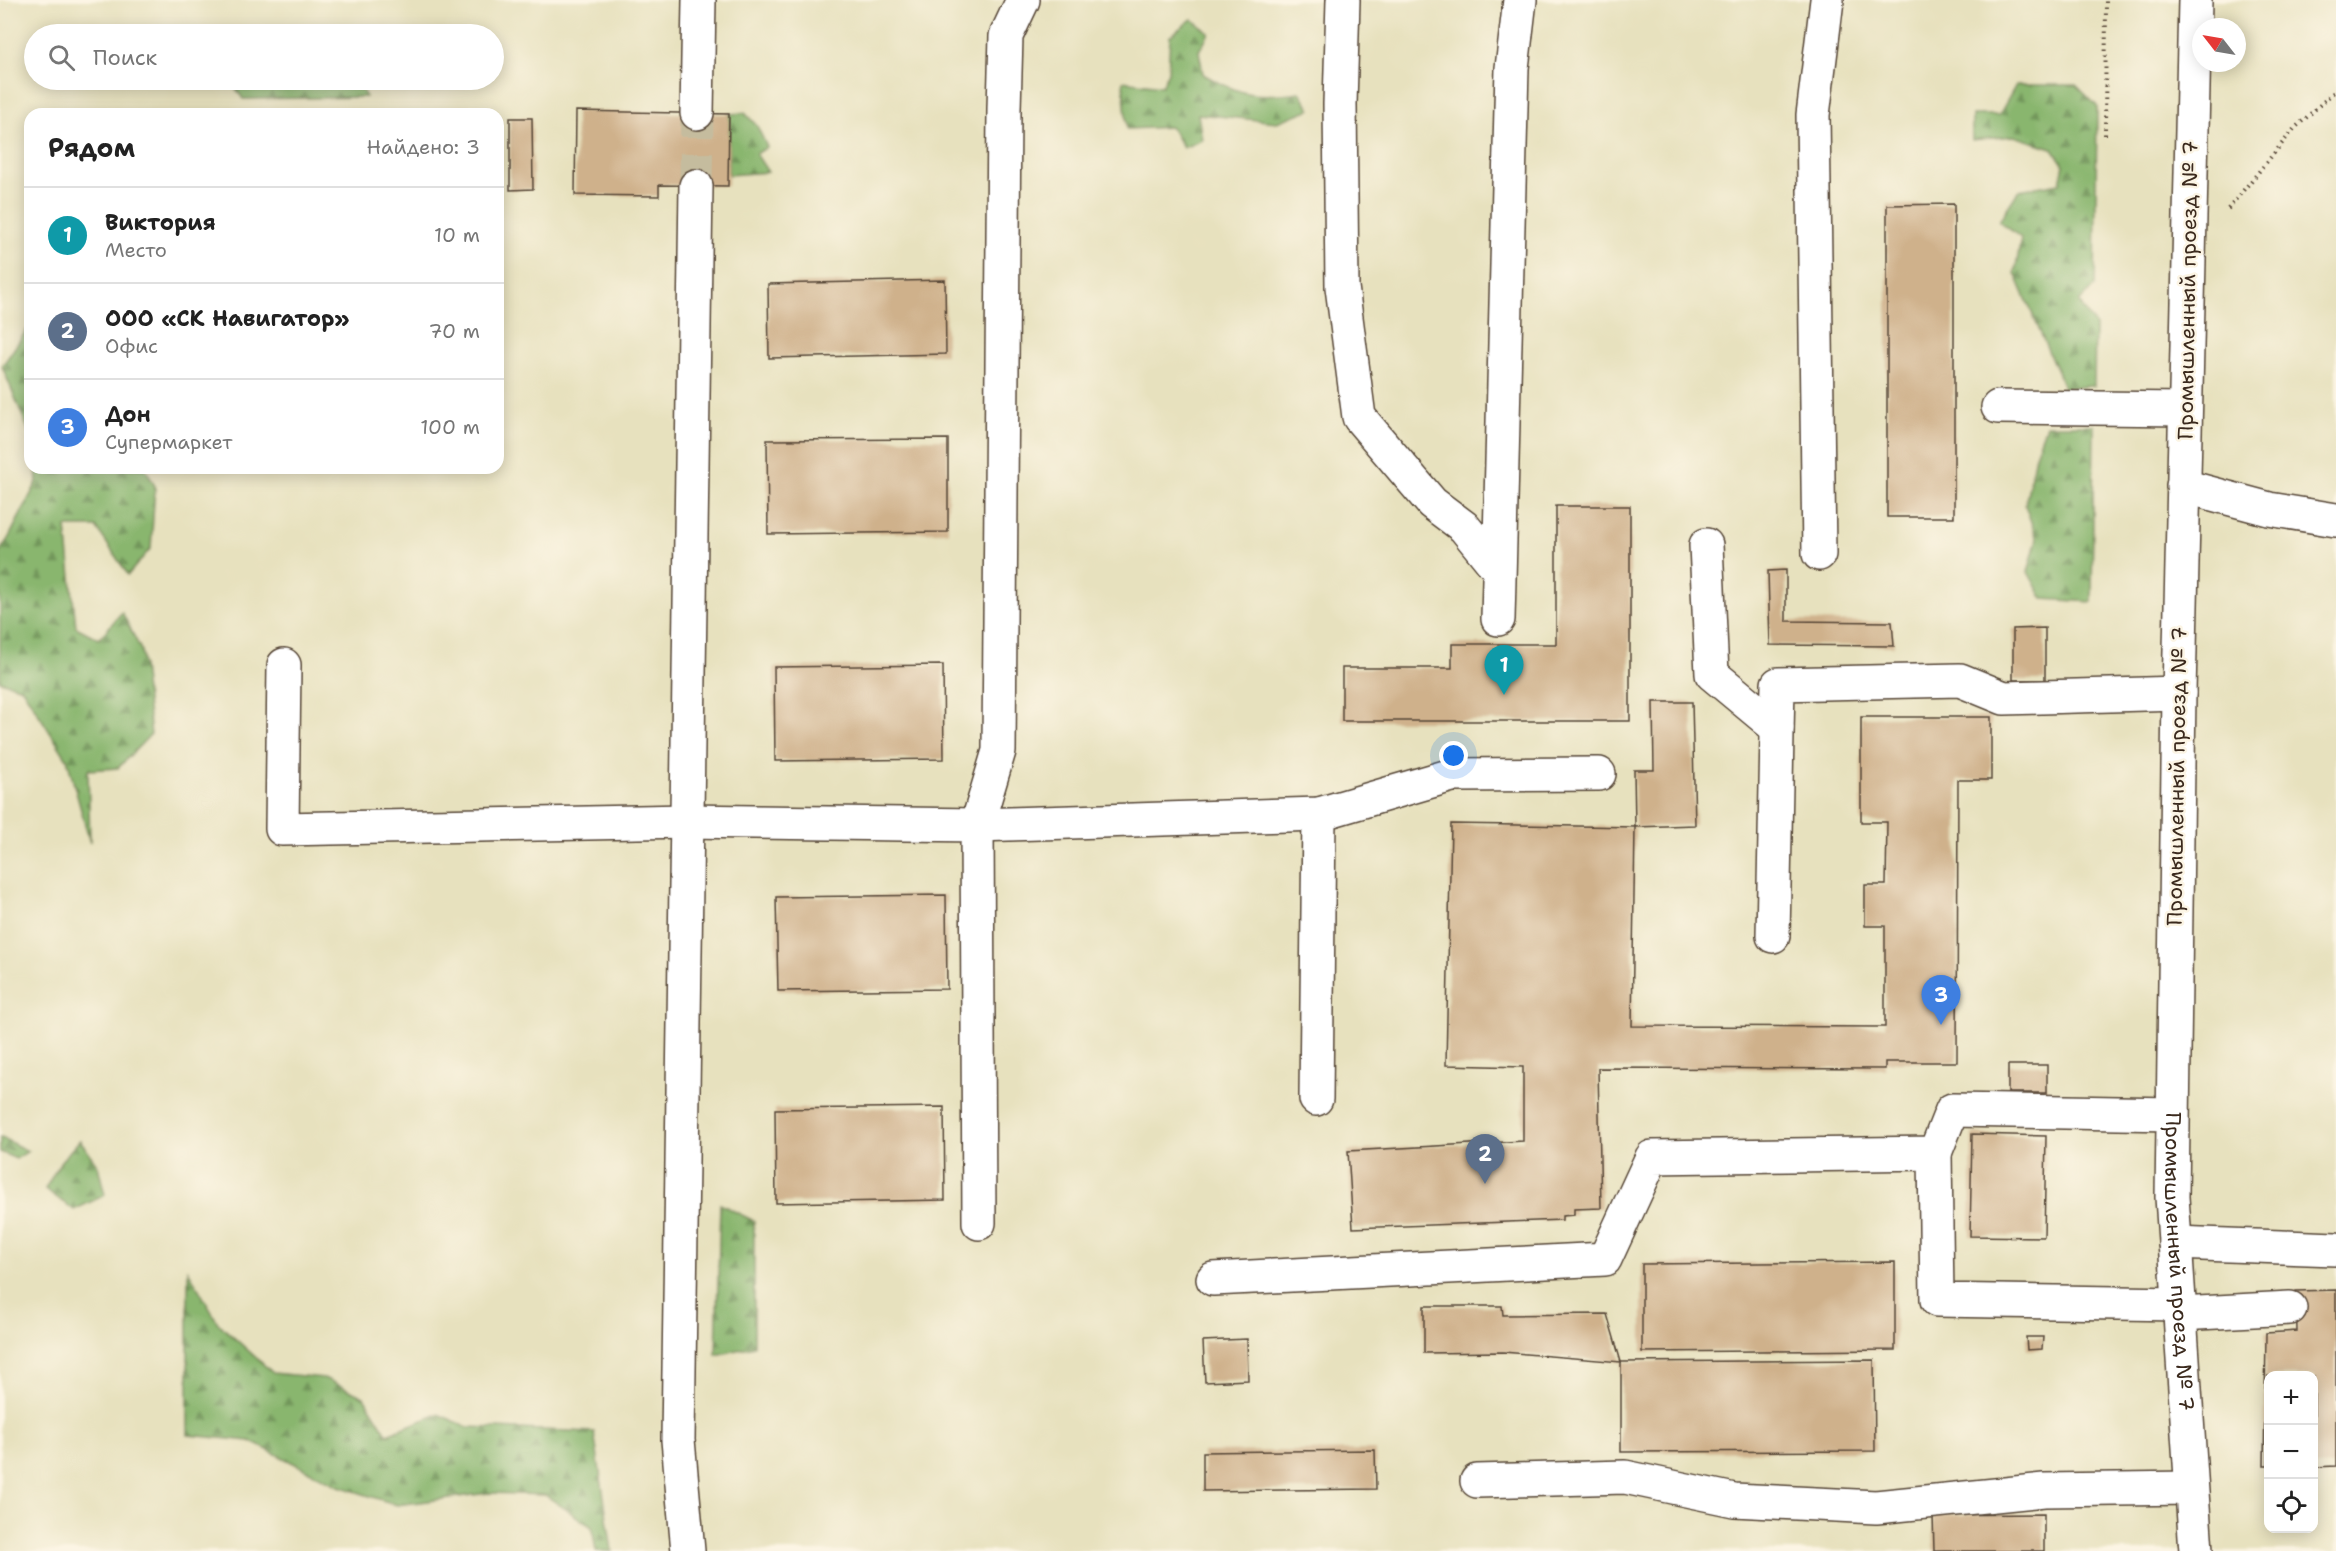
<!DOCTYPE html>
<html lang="ru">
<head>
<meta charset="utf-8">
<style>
  :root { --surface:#fff; --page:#f2f2f2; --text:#222; --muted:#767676; --line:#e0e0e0; --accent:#2563eb }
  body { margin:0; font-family:"Shantell Sans",sans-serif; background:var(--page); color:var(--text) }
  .controls { position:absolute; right:18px; bottom:18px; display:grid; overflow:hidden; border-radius:12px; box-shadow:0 3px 15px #0003 }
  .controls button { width:54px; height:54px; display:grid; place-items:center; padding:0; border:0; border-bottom:2px solid var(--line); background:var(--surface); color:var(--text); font:30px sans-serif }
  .compass { position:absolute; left:2192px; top:18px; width:54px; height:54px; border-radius:50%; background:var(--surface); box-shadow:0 3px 15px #0003; rotate:301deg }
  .you { position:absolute; left:1454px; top:756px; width:21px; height:21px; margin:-15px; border:4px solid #fff; border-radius:50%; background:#1a73e8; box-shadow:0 0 0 9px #1a73e833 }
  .badge { display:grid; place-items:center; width:39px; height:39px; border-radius:50%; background:var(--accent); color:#fff; font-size:20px; font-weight:700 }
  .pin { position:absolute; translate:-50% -50px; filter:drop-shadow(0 2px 3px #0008) }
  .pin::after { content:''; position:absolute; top:32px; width:21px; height:18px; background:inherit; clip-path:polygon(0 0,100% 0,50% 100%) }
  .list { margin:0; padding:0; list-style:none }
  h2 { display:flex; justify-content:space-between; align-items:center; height:78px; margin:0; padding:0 24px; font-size:26px }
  h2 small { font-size:20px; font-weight:400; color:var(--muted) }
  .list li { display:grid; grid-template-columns:39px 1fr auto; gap:18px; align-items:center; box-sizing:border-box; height:96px; padding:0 24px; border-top:2px solid var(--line) }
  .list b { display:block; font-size:22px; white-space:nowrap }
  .list p { margin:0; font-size:20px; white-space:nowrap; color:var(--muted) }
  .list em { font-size:20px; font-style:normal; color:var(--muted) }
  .icon { flex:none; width:33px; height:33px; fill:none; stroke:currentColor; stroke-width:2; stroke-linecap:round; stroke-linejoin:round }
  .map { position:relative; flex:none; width:2336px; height:1551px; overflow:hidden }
  .search { position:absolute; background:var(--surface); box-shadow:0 3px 15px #0003; left:24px; top:24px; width:480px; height:66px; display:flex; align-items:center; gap:15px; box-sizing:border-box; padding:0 21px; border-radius:33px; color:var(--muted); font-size:22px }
  .panel { position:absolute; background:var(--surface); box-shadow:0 3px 15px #0003; left:24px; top:108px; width:480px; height:366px; border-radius:18px }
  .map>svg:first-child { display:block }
  .forest { fill:url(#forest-firs); stroke:#627046; stroke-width:1.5 }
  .building { fill:#cfb18b }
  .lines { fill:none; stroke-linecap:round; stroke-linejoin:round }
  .minor-tunnel { stroke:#c5bc9e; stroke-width:33; stroke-dasharray:33 16; stroke-linecap:butt }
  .minor-casing { stroke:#554536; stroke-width:36 }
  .path { stroke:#554536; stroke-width:4; stroke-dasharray:1.5 4.5; stroke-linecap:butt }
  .minor { stroke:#fff; stroke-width:33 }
  .labels { text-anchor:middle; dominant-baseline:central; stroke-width:5; stroke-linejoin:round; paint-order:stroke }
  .street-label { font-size:21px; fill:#3b2a1e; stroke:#fcf5e5 }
</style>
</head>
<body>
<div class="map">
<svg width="2336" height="1551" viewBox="0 0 2336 1551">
  <defs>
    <pattern id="forest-firs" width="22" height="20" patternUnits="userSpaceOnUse" patternTransform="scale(1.5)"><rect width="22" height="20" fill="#89b66e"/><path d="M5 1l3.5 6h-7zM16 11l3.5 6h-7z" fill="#71945a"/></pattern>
  </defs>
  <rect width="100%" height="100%" fill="#fcf5e5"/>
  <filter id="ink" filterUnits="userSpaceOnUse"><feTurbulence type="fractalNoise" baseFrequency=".0167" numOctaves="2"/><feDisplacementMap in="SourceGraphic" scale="12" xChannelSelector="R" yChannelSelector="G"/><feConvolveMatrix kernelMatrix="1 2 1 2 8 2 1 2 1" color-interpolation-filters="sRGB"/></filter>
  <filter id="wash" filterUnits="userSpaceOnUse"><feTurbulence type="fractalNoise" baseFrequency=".008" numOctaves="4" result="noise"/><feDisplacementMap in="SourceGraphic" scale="24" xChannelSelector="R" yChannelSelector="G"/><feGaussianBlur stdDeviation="1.35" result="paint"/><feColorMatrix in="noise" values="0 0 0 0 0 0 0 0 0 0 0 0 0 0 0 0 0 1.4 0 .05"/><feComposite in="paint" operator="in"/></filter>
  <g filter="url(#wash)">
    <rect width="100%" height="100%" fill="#e7e1be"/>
    <path class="forest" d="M1192,19L1209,33L1199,51L1203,74C1241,96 1257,98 1300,92L1311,109L1277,122L1198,114L1202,140L1183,148L1171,127L1127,129L1123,81L1162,86L1168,72L1170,36Z
      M230,80H356L366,97L243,99Z
      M2016,85H2076L2097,106L2095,286L2079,302L2095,326L2094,386L2064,388L2015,273L2021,238L1999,221L2019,190L2060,183L2064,165L2052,148L2014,136L1972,140V115H1999Z
      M745,113L757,126L767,147L756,154L768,172L728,175L729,114Z
      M27,330L30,333V434L2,366Z
      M2046,425H2094L2092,602L2043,599L2028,572L2037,539L2025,505L2035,455Z
      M36,468H145L155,486L151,548L128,575L96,527H66L76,627L99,639L122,612L141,650L151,734L118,768L88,770L90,843L67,759L22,688L0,681V551L8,539L37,482Z
      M0,1137L28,1151L16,1159L0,1152Z
      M80,1140L98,1166L105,1195L74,1210L45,1189L61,1161Z
      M720,1204L754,1221V1346L716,1355Z
      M188,1270L218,1323L273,1373L324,1378L364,1397L387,1434L438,1414L468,1427L594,1432L612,1551H596L592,1527L545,1495L488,1493L397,1505L339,1486L250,1441L188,1435Z"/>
    <g id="blocks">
      <path class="building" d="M576,111L729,114L728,186L659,185V196L575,195Z
        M510,118H532L533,189L510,190Z
        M1954,204V517H1887V205Z
        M945,280L946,354L769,358L768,284Z
        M948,439V532L768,534L767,440Z
        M1556,506H1630V721H1342V668H1452V644H1556Z
        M1786,570V621L1892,622L1894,646L1770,645L1768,571Z
        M2045,628V680H2013V629Z
        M943,665L944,759L775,761L774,667Z
        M1653,702H1692L1695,825L1635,827L1632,1026L1885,1027V926H1865V885H1886L1887,822H1861V717H1991V780H1958L1957,1062H1885V1069L1598,1068L1601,1208L1574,1209V1215L1562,1216V1220L1353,1228L1348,1151L1523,1141V1067L1446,1065L1451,824L1635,827L1634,770H1654Z
        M946,895L947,989L778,991L776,897Z
        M2008,1065H2047V1093H2008Z
        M944,1107L945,1200L776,1203L775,1109Z
        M1972,1134L2046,1136L2044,1237L1970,1236Z
        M1895,1262V1350L1642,1352V1264Z
        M2336,1290V1466L2314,1467V1376H2268V1466H2264L2266,1333L2297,1331L2296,1291Z
        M1424,1306H1502L1503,1315L1607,1314L1621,1362L1503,1352L1424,1353Z
        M2026,1337H2043L2042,1349L2027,1350Z
        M1247,1339L1248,1380L1205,1382L1203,1341Z
        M1874,1360L1875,1451L1621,1452V1362Z
        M1375,1450L1376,1489L1203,1491V1452Z
        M2044,1514V1551H1934L1933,1515Z"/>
    </g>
  </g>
  <g filter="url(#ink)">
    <use href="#blocks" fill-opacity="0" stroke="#554536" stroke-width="1.5"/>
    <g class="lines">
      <path class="minor-tunnel" d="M696,186L697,113"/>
      <defs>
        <g id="minor">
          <path d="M1343,0L1340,104L1342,287L1359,417L1432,503L1464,527L1498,569"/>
          <path id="s1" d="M2195,0L2179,693L2172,1197L2196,1551"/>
          <path d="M697,113L699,0"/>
          <path d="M1998,407L2185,409"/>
          <path d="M2183,486L2269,509L2336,520"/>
          <path d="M1706,545L1712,674L1777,728"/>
          <path d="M1819,554L1813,115L1827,0"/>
          <path d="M1498,619L1512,68L1520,0"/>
          <path d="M284,665L282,829L687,821L977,825L1319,814L1452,775L1599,774"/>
          <path d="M1773,936L1778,684L1960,680L2004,698L2179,693"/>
          <path d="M1316,1099L1319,814"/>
          <path d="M1935,1153L1937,1300L2179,1304"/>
          <path d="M979,1223L977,825L999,751L1004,109L1006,36L1023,0"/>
          <path d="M2175,1243L2336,1249"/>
          <path d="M1213,1279L1605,1259L1652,1157L1935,1153L1952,1110L2172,1114"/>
          <path d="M2180,1314L2290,1308"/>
          <path d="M1477,1481L1625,1477L1734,1500L1876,1507L2044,1490L2191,1488"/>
          <path d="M688,1551L678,1440L696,186"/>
        </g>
      </defs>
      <use href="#minor" class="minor-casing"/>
      <path class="path" d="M2105,135L2106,0
        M2228,209L2294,129L2336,90"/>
      <use href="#minor" class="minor"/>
    </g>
  </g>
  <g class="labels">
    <g class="street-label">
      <text transform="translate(2188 290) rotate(-89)">Промышленный проезд № 7</text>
      <text transform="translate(2177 776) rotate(-89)">Промышленный проезд № 7</text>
      <text stroke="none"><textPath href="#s1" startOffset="1262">Промышленный проезд № 7</textPath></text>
    </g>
  </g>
</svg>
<div class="controls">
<button>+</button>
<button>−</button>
<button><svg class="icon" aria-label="locate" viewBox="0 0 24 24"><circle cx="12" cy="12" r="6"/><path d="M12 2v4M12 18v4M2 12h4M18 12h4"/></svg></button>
</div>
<svg class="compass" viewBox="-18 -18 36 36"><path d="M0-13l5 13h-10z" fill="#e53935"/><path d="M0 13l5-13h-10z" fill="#767676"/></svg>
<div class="you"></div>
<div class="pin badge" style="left:1504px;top:695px;background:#0f9aa8">1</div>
<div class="pin badge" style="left:1485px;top:1184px;background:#5c6f8a">2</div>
<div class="pin badge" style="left:1941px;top:1025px;background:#3f7fe0">3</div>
<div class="search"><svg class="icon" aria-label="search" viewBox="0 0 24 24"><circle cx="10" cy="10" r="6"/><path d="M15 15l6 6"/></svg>Поиск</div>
<section class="panel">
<h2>Рядом<small>Найдено: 3</small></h2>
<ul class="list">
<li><span class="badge" style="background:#0f9aa8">1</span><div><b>Виктория</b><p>Место</p></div><em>10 m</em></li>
<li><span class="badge" style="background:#5c6f8a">2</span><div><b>ООО «СК Навигатор»</b><p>Офис</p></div><em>70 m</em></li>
<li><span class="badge" style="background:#3f7fe0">3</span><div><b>Дон</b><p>Супермаркет</p></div><em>100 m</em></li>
</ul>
</section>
</div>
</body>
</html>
